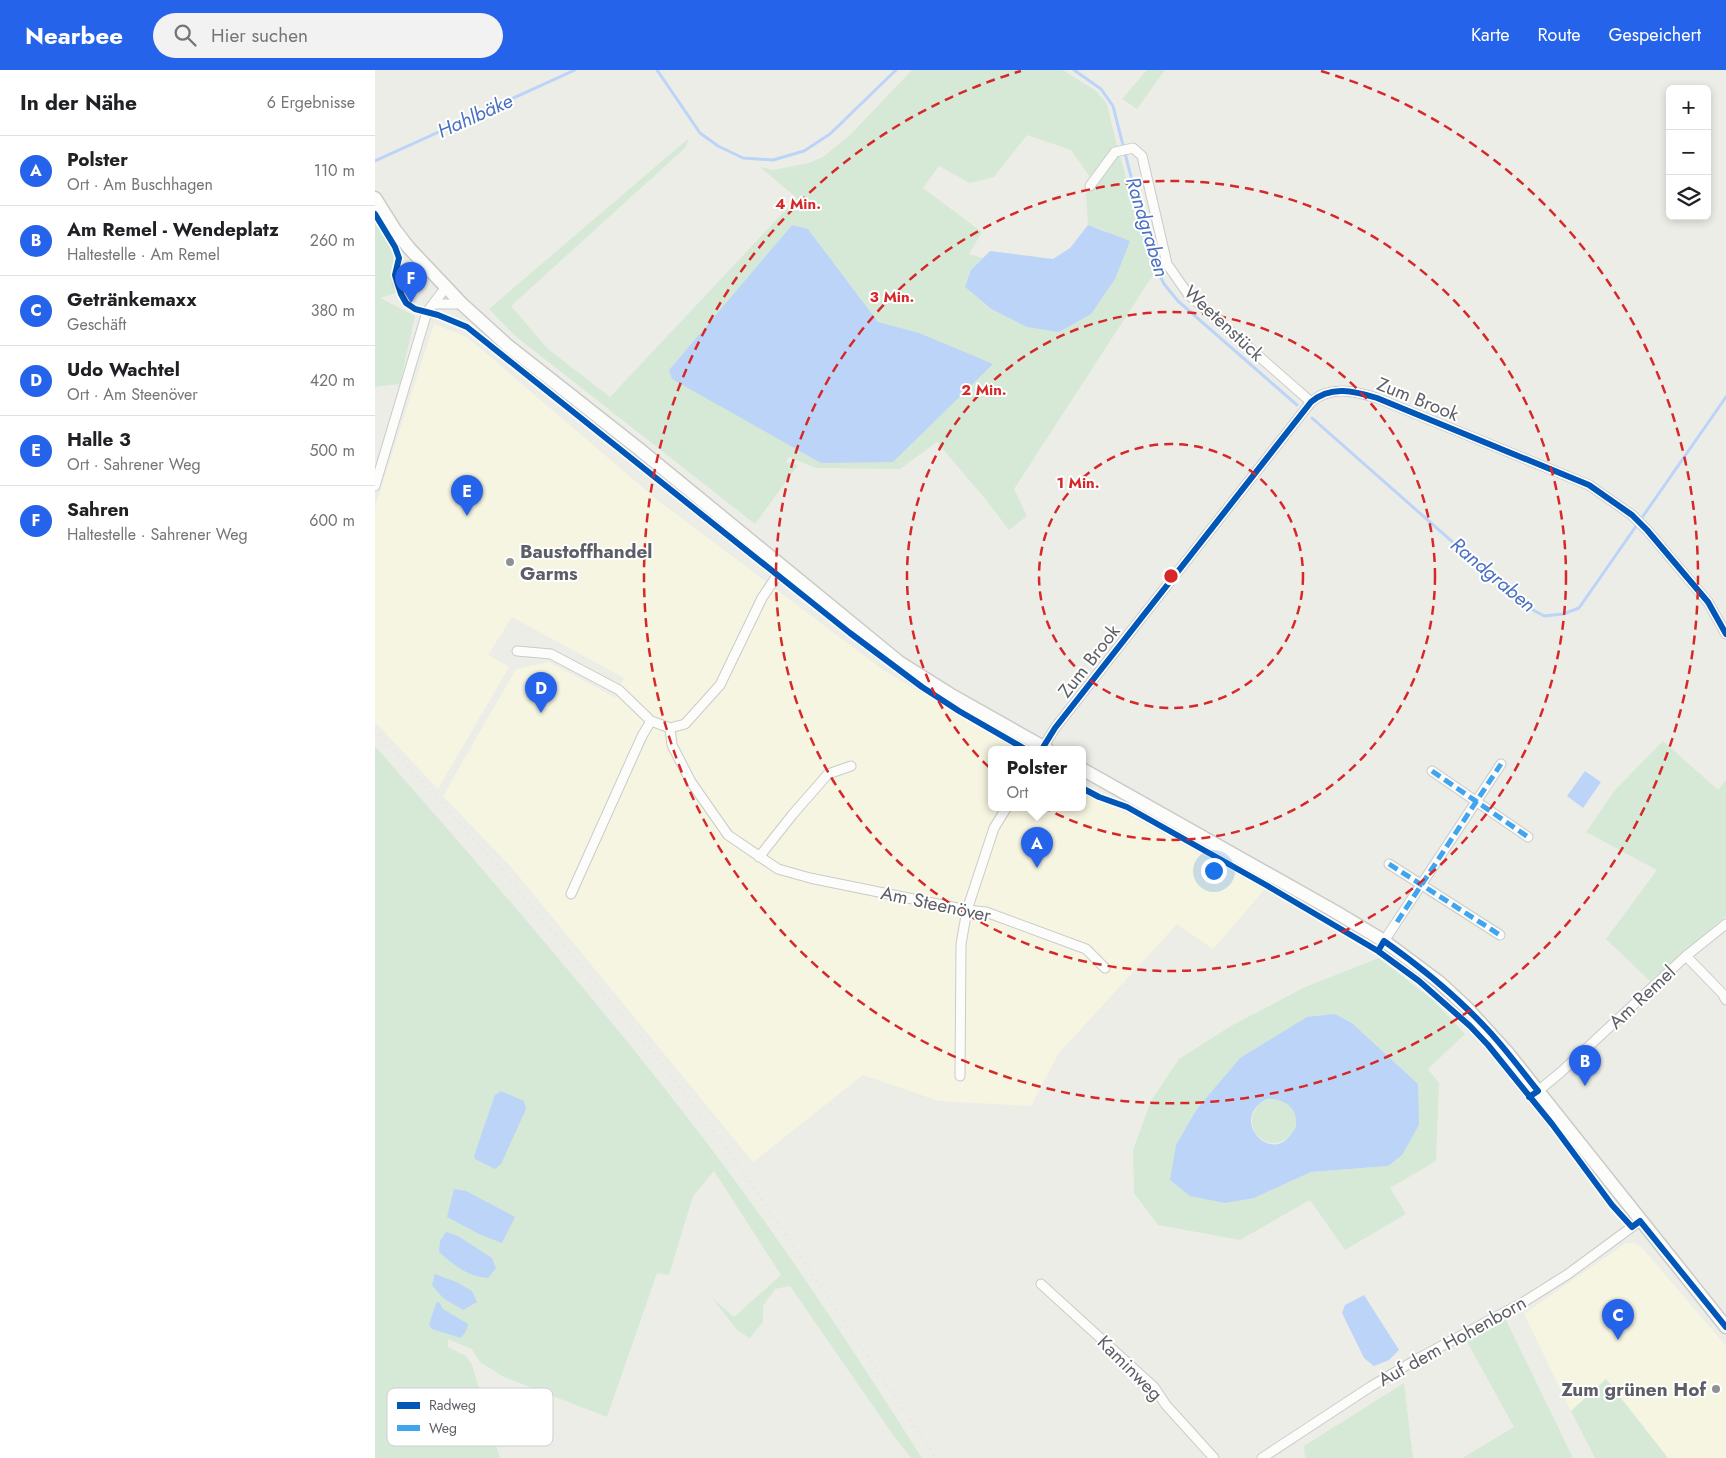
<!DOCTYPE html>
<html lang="de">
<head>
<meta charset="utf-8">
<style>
  :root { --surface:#fff; --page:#f2f2f2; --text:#202124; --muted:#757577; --line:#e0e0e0; --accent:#2563eb }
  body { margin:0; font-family:Jost,sans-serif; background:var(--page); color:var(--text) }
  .controls { position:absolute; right:15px; top:15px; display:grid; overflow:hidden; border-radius:8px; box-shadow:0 2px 8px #0003 }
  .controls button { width:45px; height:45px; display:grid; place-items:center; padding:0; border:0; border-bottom:1px solid var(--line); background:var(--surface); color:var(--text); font:25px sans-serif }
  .you { position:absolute; left:838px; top:800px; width:18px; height:18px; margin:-12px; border:4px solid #fff; border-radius:50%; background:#1a73e8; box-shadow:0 0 0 8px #1a73e833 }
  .badge { display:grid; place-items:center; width:32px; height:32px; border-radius:50%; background:var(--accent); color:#fff; font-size:16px; font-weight:700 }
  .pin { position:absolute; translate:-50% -41px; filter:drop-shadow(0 1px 2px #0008) }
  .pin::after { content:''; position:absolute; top:26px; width:18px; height:15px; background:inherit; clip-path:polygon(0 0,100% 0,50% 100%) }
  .popup { position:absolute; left:613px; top:676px; width:98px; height:65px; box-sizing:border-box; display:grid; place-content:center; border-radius:8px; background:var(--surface); filter:drop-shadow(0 1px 4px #0005); font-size:16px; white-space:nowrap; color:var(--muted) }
  .popup b { font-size:19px; color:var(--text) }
  .popup::after { content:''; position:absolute; left:50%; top:100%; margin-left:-10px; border:10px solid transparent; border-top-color:var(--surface) }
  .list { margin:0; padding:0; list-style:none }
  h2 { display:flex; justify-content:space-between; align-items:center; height:65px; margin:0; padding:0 20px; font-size:21px }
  h2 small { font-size:16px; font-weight:400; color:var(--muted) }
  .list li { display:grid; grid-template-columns:32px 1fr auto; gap:15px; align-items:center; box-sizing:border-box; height:70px; padding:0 20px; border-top:1px solid var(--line) }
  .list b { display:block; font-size:19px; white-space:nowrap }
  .list p { margin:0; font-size:16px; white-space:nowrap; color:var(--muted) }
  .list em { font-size:16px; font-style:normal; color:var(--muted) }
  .icon { flex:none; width:28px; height:28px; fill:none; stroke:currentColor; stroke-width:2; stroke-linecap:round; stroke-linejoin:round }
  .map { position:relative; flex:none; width:1351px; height:1388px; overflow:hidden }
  header { display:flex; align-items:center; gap:30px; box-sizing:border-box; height:70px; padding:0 25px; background:var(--accent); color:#fff }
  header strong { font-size:24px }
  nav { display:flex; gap:28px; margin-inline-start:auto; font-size:18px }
  .search { width:350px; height:45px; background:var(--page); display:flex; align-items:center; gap:12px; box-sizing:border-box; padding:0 18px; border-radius:28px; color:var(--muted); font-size:19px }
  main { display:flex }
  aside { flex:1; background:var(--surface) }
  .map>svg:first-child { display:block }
  .commercial { fill:#f6f5e1 }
  .green { fill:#d5e9d6; fill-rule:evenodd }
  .water { fill:#bcd4f7; fill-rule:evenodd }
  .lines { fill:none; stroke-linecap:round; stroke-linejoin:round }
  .stream { stroke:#bcd4f7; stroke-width:3 }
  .minor-casing { stroke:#cacbca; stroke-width:11 }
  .secondary-casing { stroke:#cacac9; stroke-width:15 }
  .minor { stroke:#fcfcfb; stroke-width:9 }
  .secondary { stroke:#fcfcfb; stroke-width:12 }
  .rail { stroke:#e4e4e4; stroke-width:3; stroke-dasharray:1 6; stroke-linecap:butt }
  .quiet { stroke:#40a5ee; stroke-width:5; stroke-dasharray:10 5; stroke-linecap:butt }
  .cycleway-casing { stroke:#fff; stroke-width:9 }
  .cycleway { stroke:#0057b8; stroke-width:6 }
  .ring { fill:none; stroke:#d62828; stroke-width:2.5; stroke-dasharray:9 6 }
  .poi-dot { fill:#8f9193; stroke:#fff; stroke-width:2 }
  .labels { text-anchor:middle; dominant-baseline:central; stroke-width:4; stroke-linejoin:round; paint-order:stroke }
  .street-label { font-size:19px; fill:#5d5f66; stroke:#fff }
  .poi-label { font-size:19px; font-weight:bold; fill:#5d5f66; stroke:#fff; text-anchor:start }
  .water-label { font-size:20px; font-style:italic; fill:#4970c2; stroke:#fff }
  .key { fill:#fff; stroke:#cecfd1; stroke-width:1 }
  .key-label { font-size:14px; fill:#5d5f66 }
  .centre { fill:#d62828; stroke:#fff; stroke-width:2.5 }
  .ring-label { font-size:15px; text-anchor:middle; font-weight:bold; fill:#d62828; stroke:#fff; stroke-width:4; stroke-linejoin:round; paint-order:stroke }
</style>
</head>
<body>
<header>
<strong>Nearbee</strong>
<div class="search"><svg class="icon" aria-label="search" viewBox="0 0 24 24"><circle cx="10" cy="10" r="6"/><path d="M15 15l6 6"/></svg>Hier suchen</div>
<nav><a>Karte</a><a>Route</a><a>Gespeichert</a></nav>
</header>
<main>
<aside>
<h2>In der Nähe<small>6 Ergebnisse</small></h2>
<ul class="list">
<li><span class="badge">A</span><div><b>Polster</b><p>Ort · Am Buschhagen</p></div><em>110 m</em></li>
<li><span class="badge">B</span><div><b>Am Remel - Wendeplatz</b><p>Haltestelle · Am Remel</p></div><em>260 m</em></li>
<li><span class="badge">C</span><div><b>Getränkemaxx</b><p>Geschäft</p></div><em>380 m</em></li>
<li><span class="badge">D</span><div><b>Udo Wachtel</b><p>Ort · Am Steenöver</p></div><em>420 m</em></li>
<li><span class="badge">E</span><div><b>Halle 3</b><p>Ort · Sahrener Weg</p></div><em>500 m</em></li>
<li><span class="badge">F</span><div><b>Sahren</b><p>Haltestelle · Sahrener Weg</p></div><em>600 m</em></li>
</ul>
</aside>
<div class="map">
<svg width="1351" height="1388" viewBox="0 0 1351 1388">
  <rect width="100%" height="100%" fill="#edede7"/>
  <path class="commercial" d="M59,254L92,267L281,429L508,600L640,679H617V737H707V719L889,820L838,879L802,854L683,984L656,1036L564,1031L488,1005L378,1092L137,798L68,726L141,599L174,592L241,628L249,608L137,547L113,585L134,597L63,719L0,652V437Z
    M1251,1173H1260L1269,1180L1351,1276V1388H1293L1231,1309L1196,1341L1149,1244Z"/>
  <path class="green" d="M537,0H688L721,21L732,34L742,76L737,77L715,107L696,80L652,65L619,107L595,113L564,96L548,118L607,162L594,184L608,188L596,200L590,217L615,239L652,257L732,161L713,155L711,124L741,87L745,86L778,205L639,419L652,446L634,460L612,431L562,372L525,399L441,398L414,387L411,392L423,395L380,454L139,265L114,239L314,68L310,78L136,236L173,279L235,327L422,128L385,97L398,100L434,93L448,87L475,65ZM417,155L433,159L503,252L294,300Z
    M772,0H790L762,39L747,29Z
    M0,152L19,182L18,201L24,222L5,228L40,246L25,314L0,317Z
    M1288,671L1343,720L1351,710V846L1275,911L1231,869L1282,800L1211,762L1240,720Z
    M0,676C105,796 210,916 308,1042C395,1153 472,1270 547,1388H536L516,1362L415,1216L400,1219L388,1236V1252L375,1268L363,1261L337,1228L359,1247L406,1205L339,1101L318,1126L294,1205L282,1203L232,1347L129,1307L105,1292L97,1279L73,1269V1277L91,1286L97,1295L125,1388H0Z
    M1004,888L1059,931L1090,964L1053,999L1064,1013L1061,1091L1015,1118L1031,1144L970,1180L935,1130L865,1170L783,1155L759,1123L758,1080L776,1031L804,989L856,956L930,917ZM960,944L977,953L1043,1014L1013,1096L936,1102L879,1128L865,988Z
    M877 1051a22 22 0 1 1 44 0a22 22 0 1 1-44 0Z
    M1130,1248L1198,1388H1087L1139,1357L1091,1270Z
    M1231,1309L1293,1388H1220L1196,1341Z
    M1029,1313L1038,1388H930L929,1376Z"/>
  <path class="water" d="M417,155L433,159L503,252L544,263L618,294L518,392L446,393L297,309L294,300Z
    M713,155L755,171L740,209L716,244L684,262L652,257L616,239L590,217L596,200L615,181L678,189L695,178Z
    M1210,701L1226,712L1208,738L1192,726Z
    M960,944L977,953L1043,1014L1044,1055L1027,1085L1013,1096L936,1102L879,1128L850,1133L815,1126L795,1110L801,1075L822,1039L865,988L932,947ZM892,1029C907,1028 922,1036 921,1053C921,1059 918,1062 914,1067C893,1092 854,1048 892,1029Z
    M126,1021L149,1031L151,1039L126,1094L120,1099L100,1089L99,1086L120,1025Z
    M79,1119L91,1121L140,1147L127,1173L106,1165L72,1147Z
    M71,1162L83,1166L117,1188L121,1198L113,1208C92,1206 80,1196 64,1182L65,1171Z
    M60,1204L81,1212L97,1221L102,1232L88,1240L68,1228L57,1215Z
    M989,1225L1024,1280L1014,1290L999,1296L989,1288L967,1243L970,1235Z
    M64,1232L68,1239L93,1254L91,1261L86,1268L57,1259L54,1255L61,1233Z"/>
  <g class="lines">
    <path class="stream" d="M282,0L325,63L343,76L368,88L398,90L429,81L455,64L521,0
      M699,0L726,19L738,36L777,189L789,214L803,231L922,335
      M0,91L200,0
      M937,348L1149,535L1169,546L1188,544L1204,538L1351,327"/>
    <defs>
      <path id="minor" d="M715,116L740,82L758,78L767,86L792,194L813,224L936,332
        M58,234H87
        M0,416L52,242L71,217
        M142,581L176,584L244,620L276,651L295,658L297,675L316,712L353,765L403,799L435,808L592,840L611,842L711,879L730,898
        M295,658L310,654L345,615L387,528L407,498
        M667,679L680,658L936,332C956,315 979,321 1002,328L1214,415L1257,445L1272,460L1333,532L1351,564
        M1057,701L1153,767
        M384,787L418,744L453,704L476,696
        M1014,794L1125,865
        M196,824L267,666L276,651
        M1009,871L1126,694
        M1311,886L1347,923L1351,930
        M585,1006L586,874L592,840L619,758L632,737
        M1163,1021L1186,1002L1311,886L1351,854
        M666,1214L779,1317L791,1335L839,1388
        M887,1388L995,1317L1044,1288L1147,1233L1193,1204L1265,1151"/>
      <path id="secondary" d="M0,128L20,160L34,178L87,234L132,275L264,379L524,592L578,626L672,679
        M707,699L959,841L1009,871L1064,912L1092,938L1132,982L1351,1257"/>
    </defs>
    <use href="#minor" class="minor-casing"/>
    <use href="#secondary" class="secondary-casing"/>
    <use href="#minor" class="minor"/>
    <use href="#secondary" class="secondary"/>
    <path class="rail" d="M0,659L126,799L270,972L349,1075L388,1131L561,1388"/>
    <path class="quiet" d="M1057,701L1153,767
      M1014,794L1125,865
      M1022,852L1126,694"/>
    <defs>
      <path id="cycleway" d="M0,144L20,177L24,188L20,205L26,224L31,233L40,239L63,245L92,257L475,563L547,617L584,641L650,679
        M667,679L680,658L936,332C956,315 979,321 1002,328L1214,415L1257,445L1272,460L1333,532L1351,564
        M707,718L724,727L752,737L891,815L1003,881L1044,911L1095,956L1113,975L1177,1054L1237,1135L1257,1157L1265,1151L1351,1257
        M1003,881L1009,871C1046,897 1080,925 1111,958C1130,978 1146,1000 1163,1021L1154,1027"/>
    </defs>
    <use href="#cycleway" class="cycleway-casing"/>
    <use href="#cycleway" class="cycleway"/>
  </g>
  <g class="ring">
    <circle cx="796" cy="506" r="132"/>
    <circle cx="796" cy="506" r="264"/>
    <circle cx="796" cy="506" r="395"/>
    <path d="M946 1A527 527 0 1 1 646 1"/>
  </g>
  <g class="poi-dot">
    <circle cx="135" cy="492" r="5"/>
    <circle cx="1341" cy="1319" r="5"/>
  </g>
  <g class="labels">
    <g class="street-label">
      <text transform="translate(849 253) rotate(43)">Weetenstück</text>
      <text transform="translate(1043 329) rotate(22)">Zum Brook</text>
      <text transform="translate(714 591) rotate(-52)">Zum Brook</text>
      <text transform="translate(561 834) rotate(12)">Am Steenöver</text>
      <text transform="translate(1267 927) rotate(-43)">Am Remel</text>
      <text transform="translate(1077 1271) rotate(-29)">Auf dem Hohenborn</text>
      <text transform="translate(755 1298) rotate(45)">Kaminweg</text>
    </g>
    <g class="poi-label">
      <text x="145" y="481">Baustoffhandel<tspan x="145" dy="22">Garms</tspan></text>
      <text x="1331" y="1319" text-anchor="end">Zum grünen Hof</text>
    </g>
    <g class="water-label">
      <text transform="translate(100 46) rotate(-24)">Hahlbäke</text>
      <text transform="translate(772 157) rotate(73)">Randgraben</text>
      <text transform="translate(1118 505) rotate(40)">Randgraben</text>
    </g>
  </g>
  <rect x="12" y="1318" width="166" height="58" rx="8" class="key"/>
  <rect x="22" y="1332" width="23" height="7" fill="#0057b8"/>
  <rect x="22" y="1355" width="23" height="6" fill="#40a5ee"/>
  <g class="key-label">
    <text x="54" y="1340">Radweg</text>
    <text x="54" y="1363">Weg</text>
  </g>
  <circle cx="796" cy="506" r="8" class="centre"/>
  <g class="ring-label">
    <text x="423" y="139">4 Min.</text>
    <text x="517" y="232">3 Min.</text>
    <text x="609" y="325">2 Min.</text>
    <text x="703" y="418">1 Min.</text>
  </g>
</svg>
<div class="controls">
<button>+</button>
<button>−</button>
<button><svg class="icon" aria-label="layers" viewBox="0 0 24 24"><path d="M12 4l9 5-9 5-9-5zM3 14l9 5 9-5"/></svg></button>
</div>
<div class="you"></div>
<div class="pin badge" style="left:662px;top:798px">A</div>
<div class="popup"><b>Polster</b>Ort</div>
<div class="pin badge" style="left:1210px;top:1016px">B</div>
<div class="pin badge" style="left:1243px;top:1270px">C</div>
<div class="pin badge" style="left:166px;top:643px">D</div>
<div class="pin badge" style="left:92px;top:446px">E</div>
<div class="pin badge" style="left:36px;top:233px">F</div>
</div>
</main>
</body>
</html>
